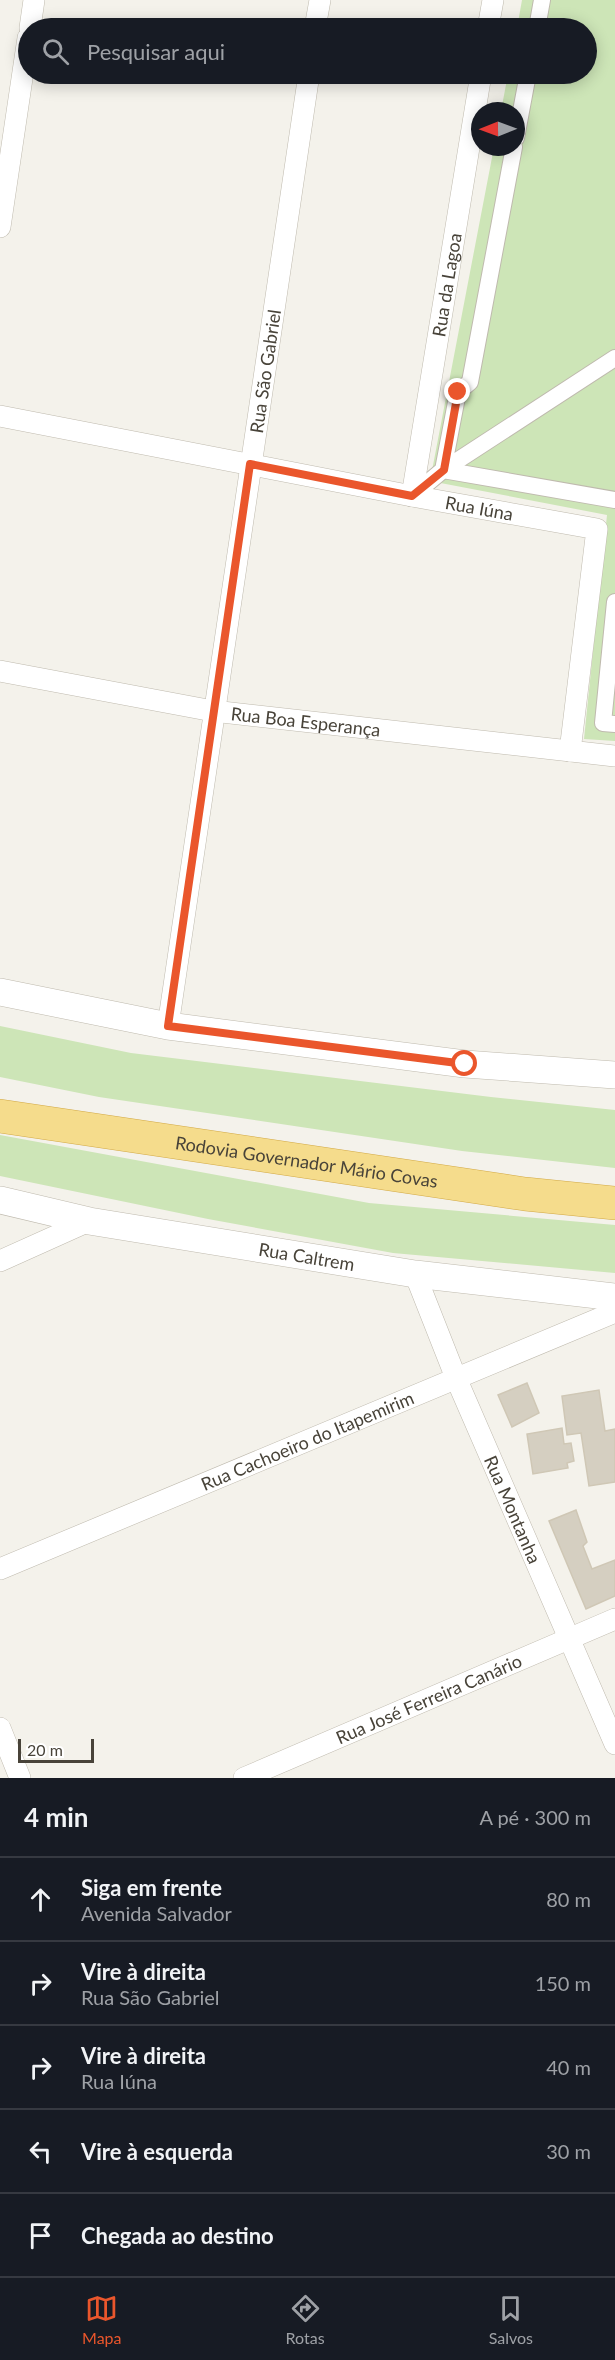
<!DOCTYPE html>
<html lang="pt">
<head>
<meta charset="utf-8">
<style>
  :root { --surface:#171b24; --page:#20242c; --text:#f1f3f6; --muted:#9ea1a6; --line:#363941; --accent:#ea562c }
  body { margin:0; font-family:Lato,sans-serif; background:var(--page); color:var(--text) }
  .compass { position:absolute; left:471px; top:102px; width:54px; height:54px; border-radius:50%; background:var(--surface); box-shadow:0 3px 15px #0003; rotate:269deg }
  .scale { position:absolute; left:18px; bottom:15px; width:76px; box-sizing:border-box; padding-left:6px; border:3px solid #484339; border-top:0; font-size:16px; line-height:21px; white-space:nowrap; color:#484339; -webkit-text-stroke:4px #fff; paint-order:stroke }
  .stop { position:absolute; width:18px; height:18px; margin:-14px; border:4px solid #ea562c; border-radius:50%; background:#fff }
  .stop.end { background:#ea562c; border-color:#fff; box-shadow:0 2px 6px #0008 }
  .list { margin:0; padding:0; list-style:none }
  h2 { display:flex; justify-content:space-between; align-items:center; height:78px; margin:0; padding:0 24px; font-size:26px }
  h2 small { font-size:20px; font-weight:400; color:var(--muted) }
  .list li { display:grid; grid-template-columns:39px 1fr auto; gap:18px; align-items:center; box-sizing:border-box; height:84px; padding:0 24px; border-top:2px solid var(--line) }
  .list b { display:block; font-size:22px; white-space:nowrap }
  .list p { margin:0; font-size:20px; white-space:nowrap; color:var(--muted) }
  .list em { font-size:20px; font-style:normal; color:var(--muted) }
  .icon { flex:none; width:33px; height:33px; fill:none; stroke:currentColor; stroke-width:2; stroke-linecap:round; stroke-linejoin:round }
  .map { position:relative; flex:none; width:615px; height:1778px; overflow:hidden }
  .search { position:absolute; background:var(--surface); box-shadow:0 3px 15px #0003; left:18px; right:18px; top:18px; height:66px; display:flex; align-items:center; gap:15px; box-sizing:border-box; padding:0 21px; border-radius:33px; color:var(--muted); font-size:22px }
  .sheet { height:498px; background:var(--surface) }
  nav { display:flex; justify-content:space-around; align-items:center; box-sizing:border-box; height:84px; border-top:2px solid var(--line); background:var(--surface); font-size:16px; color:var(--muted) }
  nav a { display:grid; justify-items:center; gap:3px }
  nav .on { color:var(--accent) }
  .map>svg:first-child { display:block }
  .green { fill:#cde5b7 }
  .building { fill:#d5cfc1; stroke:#cfc7b5; stroke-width:1.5 }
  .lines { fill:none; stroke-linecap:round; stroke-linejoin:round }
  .pedestrian-casing { stroke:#bfbaae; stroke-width:18 }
  .minor-casing { stroke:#bfbaae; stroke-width:22 }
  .tertiary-casing { stroke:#bfbaae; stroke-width:28 }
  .trunk-casing { stroke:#d2a947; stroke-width:34 }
  .pedestrian { stroke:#fff; stroke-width:16 }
  .minor { stroke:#fff; stroke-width:21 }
  .tertiary { stroke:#fff; stroke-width:27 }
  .trunk { stroke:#f5dc8c; stroke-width:33 }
  .route { stroke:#ea562c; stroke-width:8 }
  .labels { text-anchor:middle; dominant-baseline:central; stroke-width:5; stroke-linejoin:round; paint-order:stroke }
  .street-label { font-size:18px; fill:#484339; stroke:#fff }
</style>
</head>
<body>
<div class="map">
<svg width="615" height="1778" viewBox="0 0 615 1778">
  <rect width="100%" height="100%" fill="#f4f2eb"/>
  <path class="green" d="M522,0H615V741L584,739L607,515L430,481L494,147H516V111H501L508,74H586V28H517Z
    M0,1026L131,1053L491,1097L615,1110V1168L462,1151L99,1097L0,1077Z
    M0,1135L369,1203L615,1225V1273L393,1253L208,1219L0,1176Z"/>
  <path class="building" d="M527,1383L539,1413L512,1427L498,1395Z
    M599,1390L605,1431L615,1429V1482L589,1486L581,1433L567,1435L562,1396Z
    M562,1428L564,1444L571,1443L574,1461L567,1463L568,1468L533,1474L527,1434Z
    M576,1510L587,1542L583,1546L592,1569L615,1560V1596L586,1609L549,1521Z"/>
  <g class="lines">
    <defs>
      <path id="pedestrian" d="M537,28L542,0
        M516,138L528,74
        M514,147L470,382L458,392L443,470L615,500
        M412,496L443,470L615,358
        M615,602L603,723L615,724"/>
      <g id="minor">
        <path d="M30,28L34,0"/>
        <path d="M315,28L320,0"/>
        <path d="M488,28L493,0"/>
        <path d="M0,227L28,38"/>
        <path id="s1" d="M0,416L412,496L597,529L570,751"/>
        <path id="s2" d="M412,496L481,74"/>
        <path id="s3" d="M0,671L213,711L615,756"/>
        <path id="s4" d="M168,1026L309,74"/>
        <path d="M0,1261L89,1221"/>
        <path id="s5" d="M415,1274L456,1378L615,1744"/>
        <path id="s6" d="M0,1569L615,1312"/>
        <path d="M0,1728L20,1778"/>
        <path id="s7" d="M244,1778L615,1619"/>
      </g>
      <g id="tertiary">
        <path d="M0,992L168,1026L465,1064L615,1075"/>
        <path id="s8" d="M0,1200L89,1221L415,1274L615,1297"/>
      </g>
      <g id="trunk">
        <path id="s9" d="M0,1116L525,1194L615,1203"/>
      </g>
    </defs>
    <use href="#pedestrian" class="pedestrian-casing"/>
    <use href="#minor" class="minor-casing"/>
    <use href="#tertiary" class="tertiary-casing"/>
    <use href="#trunk" class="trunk-casing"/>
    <use href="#pedestrian" class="pedestrian"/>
    <use href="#minor" class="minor"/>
    <use href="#tertiary" class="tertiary"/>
    <use href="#trunk" class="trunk"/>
  </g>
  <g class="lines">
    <path class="route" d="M458,392L444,470L412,496L250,464L168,1026L465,1064"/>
  </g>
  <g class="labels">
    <g class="street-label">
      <text stroke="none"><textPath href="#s2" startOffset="214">Rua da Lagoa</textPath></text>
      <text stroke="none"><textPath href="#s4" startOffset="662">Rua São Gabriel</textPath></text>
      <text stroke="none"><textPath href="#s1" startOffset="488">Rua Iúna</textPath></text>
      <text stroke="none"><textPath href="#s3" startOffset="310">Rua Boa Esperança</textPath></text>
      <text stroke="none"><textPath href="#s9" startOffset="310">Rodovia Governador Mário Covas</textPath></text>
      <text stroke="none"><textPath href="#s8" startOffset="312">Rua Caltrem</textPath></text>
      <text stroke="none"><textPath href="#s6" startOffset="333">Rua Cachoeiro do Itapemirim</textPath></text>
      <text stroke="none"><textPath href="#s5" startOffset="255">Rua Montanha</textPath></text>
      <text stroke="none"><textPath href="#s7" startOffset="201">Rua José Ferreira Canário</textPath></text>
    </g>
  </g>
</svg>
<svg class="compass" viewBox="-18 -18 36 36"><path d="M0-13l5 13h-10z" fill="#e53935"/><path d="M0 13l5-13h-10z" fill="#9ea1a6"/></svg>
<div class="scale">20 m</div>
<div class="stop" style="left:465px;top:1064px"></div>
<div class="stop end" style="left:458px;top:392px"></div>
<div class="search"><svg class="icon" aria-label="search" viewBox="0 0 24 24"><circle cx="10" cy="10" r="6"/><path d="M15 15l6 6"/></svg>Pesquisar aqui</div>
</div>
<section class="sheet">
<h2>4 min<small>A pé · 300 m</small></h2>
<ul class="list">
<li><svg class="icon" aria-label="ahead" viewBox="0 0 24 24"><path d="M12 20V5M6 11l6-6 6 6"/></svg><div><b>Siga em frente</b><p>Avenida Salvador</p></div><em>80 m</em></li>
<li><svg class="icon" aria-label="right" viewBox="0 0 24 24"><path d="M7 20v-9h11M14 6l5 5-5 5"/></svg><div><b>Vire à direita</b><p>Rua São Gabriel</p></div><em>150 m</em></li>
<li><svg class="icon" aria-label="right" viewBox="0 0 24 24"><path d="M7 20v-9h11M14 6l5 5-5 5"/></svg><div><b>Vire à direita</b><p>Rua Iúna</p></div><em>40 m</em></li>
<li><svg class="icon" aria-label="left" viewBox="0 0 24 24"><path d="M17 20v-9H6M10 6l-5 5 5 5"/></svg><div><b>Vire à esquerda</b></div><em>30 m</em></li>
<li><svg class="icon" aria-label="arrive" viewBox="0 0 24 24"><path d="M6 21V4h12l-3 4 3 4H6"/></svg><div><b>Chegada ao destino</b></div></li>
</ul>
</section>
<nav>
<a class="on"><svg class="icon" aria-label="map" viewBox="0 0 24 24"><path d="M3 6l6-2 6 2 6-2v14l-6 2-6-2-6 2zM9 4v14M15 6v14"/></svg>Mapa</a>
<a><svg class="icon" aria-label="directions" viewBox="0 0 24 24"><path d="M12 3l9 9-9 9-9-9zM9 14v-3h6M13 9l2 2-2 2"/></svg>Rotas</a>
<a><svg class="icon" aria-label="saved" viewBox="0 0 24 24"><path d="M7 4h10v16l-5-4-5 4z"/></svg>Salvos</a>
</nav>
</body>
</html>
